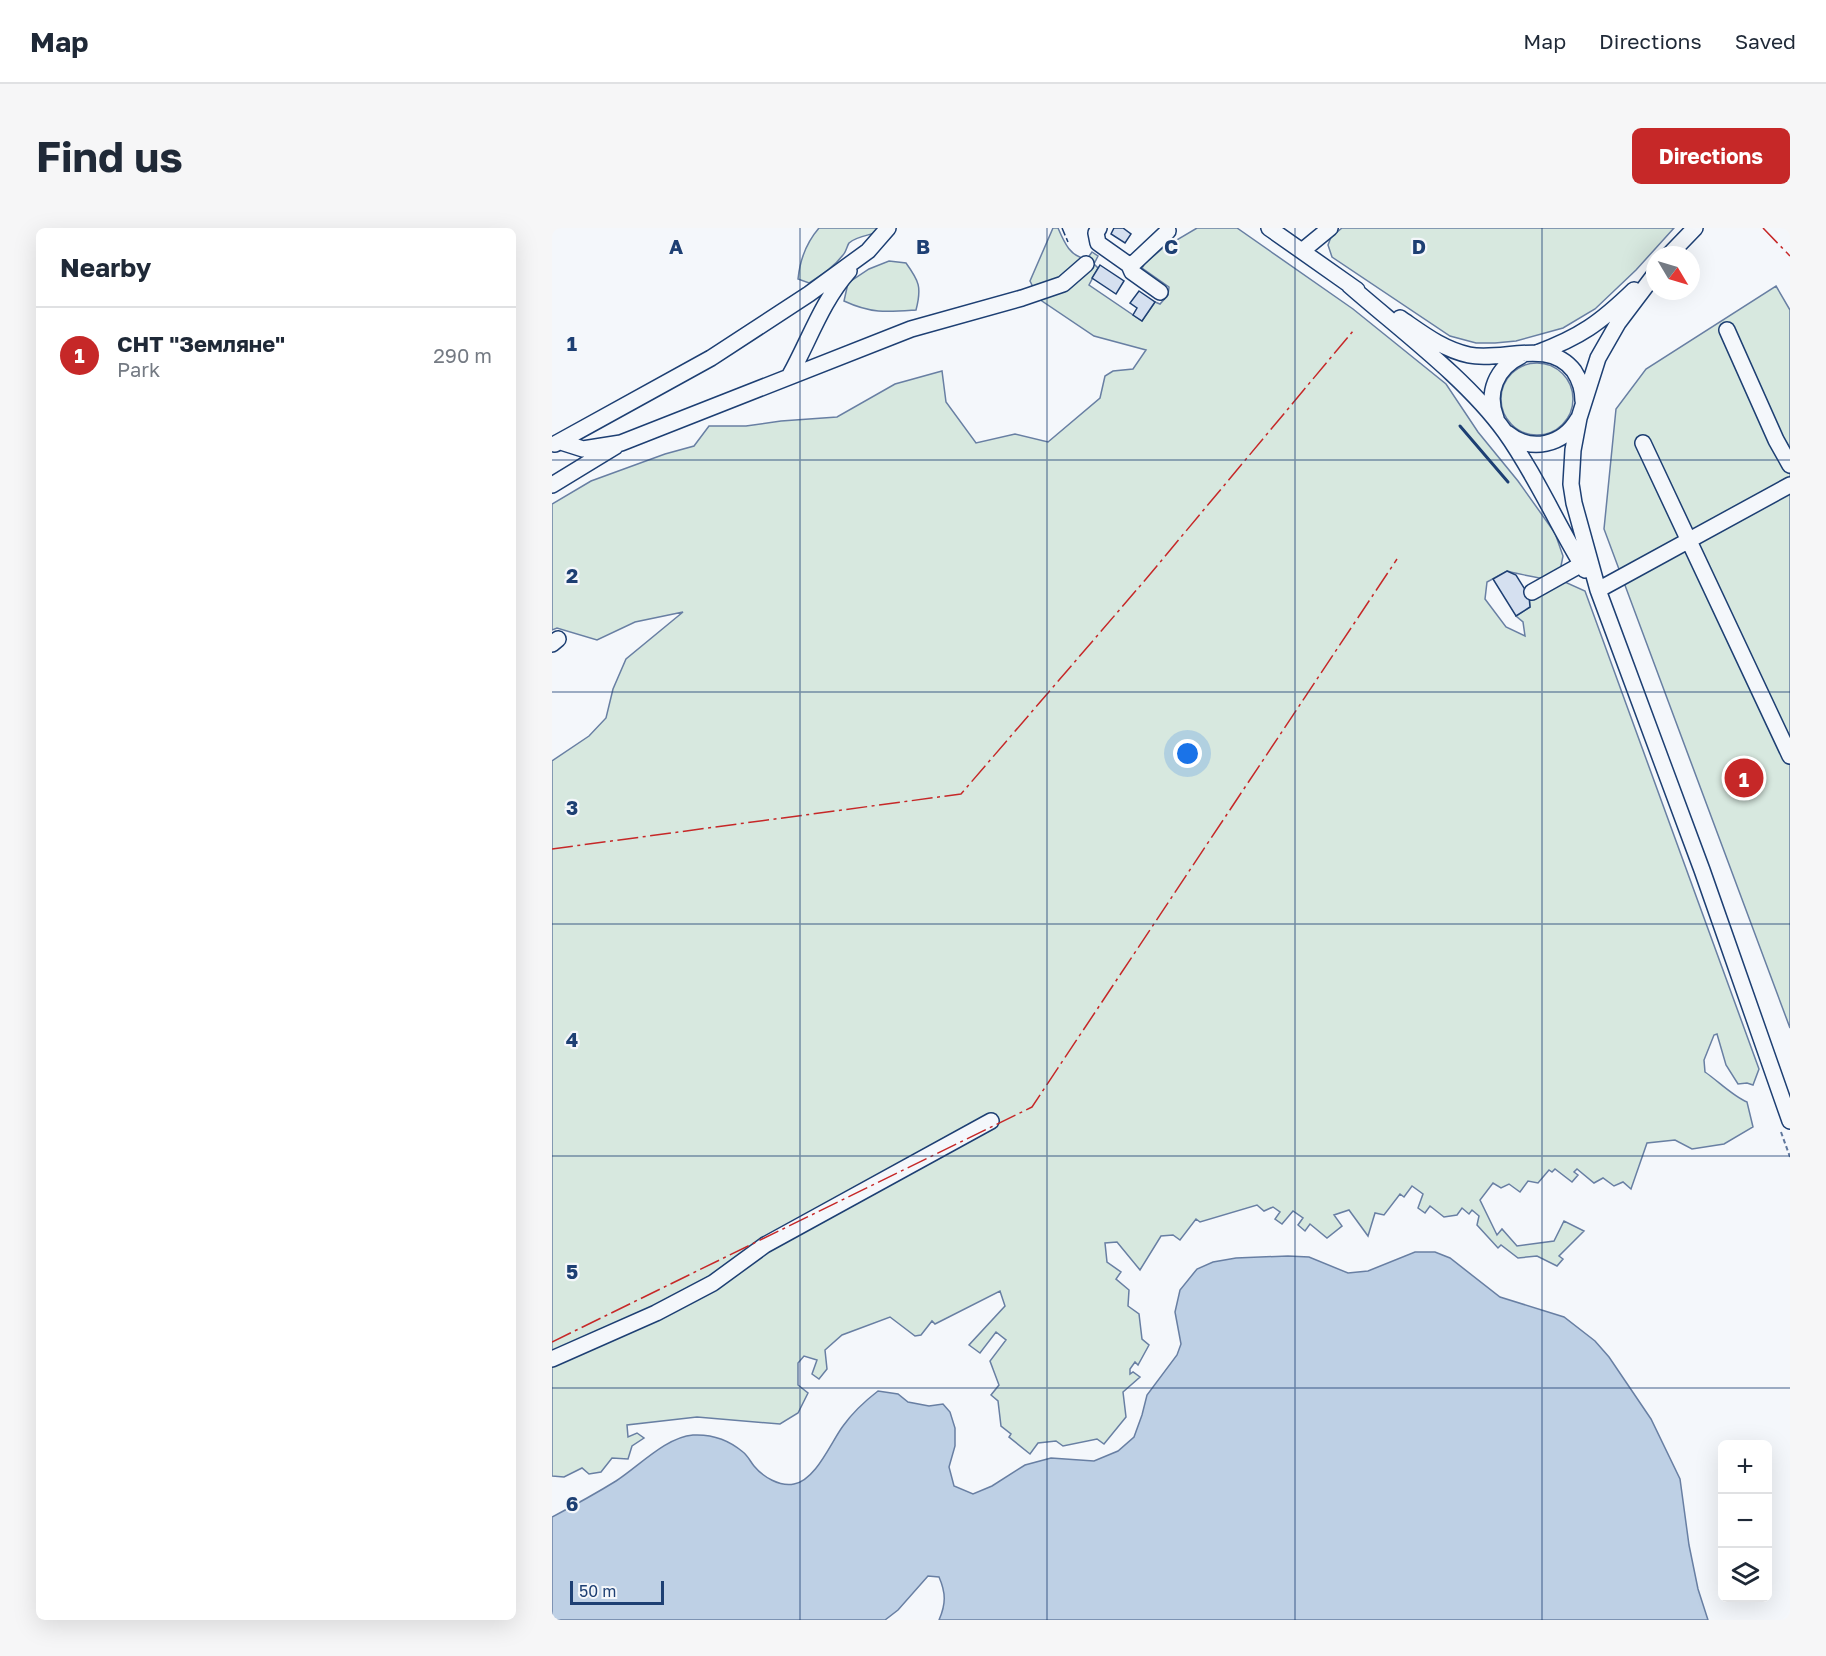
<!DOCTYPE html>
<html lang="en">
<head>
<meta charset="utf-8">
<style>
  :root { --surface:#fff; --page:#f6f6f7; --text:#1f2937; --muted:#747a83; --line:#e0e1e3; --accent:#c62828 }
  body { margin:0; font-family:"Golos Text",sans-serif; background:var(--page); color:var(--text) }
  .controls { position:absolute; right:18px; bottom:18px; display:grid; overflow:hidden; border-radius:9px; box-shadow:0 6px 24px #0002 }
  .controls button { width:54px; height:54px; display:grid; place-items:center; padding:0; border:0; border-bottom:2px solid var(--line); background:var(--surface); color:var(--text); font:30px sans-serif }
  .compass { position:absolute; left:1094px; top:18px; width:54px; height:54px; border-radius:50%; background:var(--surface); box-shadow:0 6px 24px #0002; rotate:128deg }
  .scale { position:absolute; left:18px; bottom:15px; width:94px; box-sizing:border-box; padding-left:6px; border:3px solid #1d3f73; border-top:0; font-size:16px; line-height:21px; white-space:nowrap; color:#1d3f73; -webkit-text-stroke:4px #f4f7fb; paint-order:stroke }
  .you { position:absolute; left:636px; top:526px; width:21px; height:21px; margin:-15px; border:4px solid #fff; border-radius:50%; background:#1a73e8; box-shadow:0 0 0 9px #1a73e833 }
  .badge { display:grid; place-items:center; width:39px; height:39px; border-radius:50%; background:var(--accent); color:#fff; font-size:20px; font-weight:700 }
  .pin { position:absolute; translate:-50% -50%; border:3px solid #fff; box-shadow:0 2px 6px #0006 }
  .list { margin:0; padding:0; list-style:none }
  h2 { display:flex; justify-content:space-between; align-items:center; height:78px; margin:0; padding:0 24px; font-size:26px }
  h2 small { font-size:20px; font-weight:400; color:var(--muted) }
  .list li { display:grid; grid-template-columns:39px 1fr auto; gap:18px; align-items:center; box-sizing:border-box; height:96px; padding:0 24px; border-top:2px solid var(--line) }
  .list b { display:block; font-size:22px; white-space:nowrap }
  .list p { margin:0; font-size:20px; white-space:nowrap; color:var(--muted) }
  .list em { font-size:20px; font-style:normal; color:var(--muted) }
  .icon { flex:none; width:33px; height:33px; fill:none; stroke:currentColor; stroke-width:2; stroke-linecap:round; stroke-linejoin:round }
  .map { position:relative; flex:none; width:1238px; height:1392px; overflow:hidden; border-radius:9px }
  header { display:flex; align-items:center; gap:36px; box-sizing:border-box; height:84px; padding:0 30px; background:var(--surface); border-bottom:2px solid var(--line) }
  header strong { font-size:28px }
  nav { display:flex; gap:33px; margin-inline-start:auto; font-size:21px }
  .intro { display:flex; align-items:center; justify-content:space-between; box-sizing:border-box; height:144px; padding:0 36px }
  h1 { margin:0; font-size:42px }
  .button { padding:15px 27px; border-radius:9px; background:var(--accent); color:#fff; font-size:21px; font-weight:700 }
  main { display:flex; gap:36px; padding:0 36px }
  aside { flex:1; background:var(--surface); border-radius:9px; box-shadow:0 6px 24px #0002 }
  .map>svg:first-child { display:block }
  .green { fill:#d7e8df; stroke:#687fa3; stroke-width:1.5 }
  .water { fill:#bed0e5; stroke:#687fa3; stroke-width:1.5 }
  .building { fill:#d5e0f0; stroke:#1d3f73; stroke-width:1.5 }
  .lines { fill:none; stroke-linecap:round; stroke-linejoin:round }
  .minor-casing { stroke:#1d3f73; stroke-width:18 }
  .path { stroke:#5e769c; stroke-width:2; stroke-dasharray:4.5 3; stroke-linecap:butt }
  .minor { stroke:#f4f7fb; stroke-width:15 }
  .fence { stroke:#1d3f73; stroke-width:1.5; stroke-dasharray:8 3; stroke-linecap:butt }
  .wall { stroke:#1d3f73; stroke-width:3 }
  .power { stroke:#c62828; stroke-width:1.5; stroke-dasharray:21 4.5 3 4.5; stroke-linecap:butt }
  .grid { fill:none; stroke:#1d3f73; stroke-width:1.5; stroke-opacity:0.55 }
  .grid-label { font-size:20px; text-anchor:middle; font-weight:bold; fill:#1d3f73; stroke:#f4f7fb; stroke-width:4.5; stroke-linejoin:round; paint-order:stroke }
</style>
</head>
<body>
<header>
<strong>Map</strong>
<nav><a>Map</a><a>Directions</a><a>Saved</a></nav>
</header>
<div class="intro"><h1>Find us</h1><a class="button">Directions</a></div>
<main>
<aside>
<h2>Nearby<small></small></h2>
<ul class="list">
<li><span class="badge">1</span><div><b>СНТ &quot;Земляне&quot;</b><p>Park</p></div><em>290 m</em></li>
</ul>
</aside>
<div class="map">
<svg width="1238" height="1392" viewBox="0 0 1238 1392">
  <rect width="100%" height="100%" fill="#f4f7fb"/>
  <path class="green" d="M267,0H330L329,3C320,7 304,8 297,15C295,18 294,24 291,27C282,39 269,47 257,55L246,51C248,31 254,15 267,0Z
    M501,0H506C512,14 518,29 535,31L540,24L546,28L542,36L546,40L537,57L590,93L603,74L608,76L616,67L617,59L590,40L593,35L611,20L645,0H685L801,81L894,156L926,204L966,253L1003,305L1011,328L1008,343C1002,344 995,349 989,350C986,350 958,344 955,343L935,354L933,371L954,399L973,408L971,394L964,388L978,379L977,368L1013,354L1033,363L1207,841L1201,857L1195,855L1186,856L1174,837L1165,806L1162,807L1152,832L1153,844C1166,853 1182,869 1195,874L1201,899L1172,916L1140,921L1123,912L1095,915L1079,961L1071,954L1062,958L1051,950L1042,955L1025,941L1022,944L1026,947L1020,954L1003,941L1000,944L997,942L986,955L976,953L968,964L957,956L949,960L941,955L928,972L945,1007L950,1001L965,1018L1002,1013L1012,993L1032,1003L1007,1028L1011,1031L1005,1038L985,1028L966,1030L949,1017L946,1020L925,997L927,988L920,982L917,986L910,980L905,987L892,989L878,978L873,985L866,980L871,966L860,958L852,969L848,966L832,987L823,985L816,1008L797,982L782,987L790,998L775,1010L758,996L753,1003L746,997L751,990L741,983L730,996L723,991L728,984L721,979L712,983L705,977L648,994L644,991L628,1012L621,1007L609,1008L588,1042L565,1014L553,1015L555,1034L569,1044L564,1051L577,1062L576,1078L587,1086L590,1111L597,1117L586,1137L583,1134L578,1141V1146L581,1144L588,1149L571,1164L574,1189L552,1216L545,1211L511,1218L504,1213L486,1215L478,1226L457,1209L459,1206L449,1198L446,1173L439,1167L447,1157L438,1133L454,1112L444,1104L428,1125L417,1117L453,1078L448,1063L383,1096L380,1093L369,1107L363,1108L338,1089L290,1107L273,1122L275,1141L267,1151L260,1146L265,1132L252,1128L246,1135V1157L256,1165L246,1185L228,1196L145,1189L75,1197L76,1209L85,1205L92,1210L80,1218L76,1231L60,1230L49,1244L37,1246L30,1240L12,1249L0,1248V533L37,508L54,490L61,461L74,431L131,384L83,394L45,412L5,400L0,402V276L39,253L113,226L142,218L157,198H194L229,193L285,189L343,156L390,143L394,174L424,215L463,206L496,214L548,170L553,148L561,143L581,141L594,122L542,108L487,71L478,53Z
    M790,0H1122L1084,42L1043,81L1011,100L964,113L943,115H924L898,108L780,29L776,17L779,9Z
    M337,33L354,35C367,53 370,59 364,82C336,84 320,86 292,73L296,55L317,41Z
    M1224,58L1238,82V800L1052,301L1064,181L1094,141Z
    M949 171a36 36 0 1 1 72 0a36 36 0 1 1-72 0Z"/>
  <path class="water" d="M863,1024H883L898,1030L948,1069L1012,1089L1043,1113L1057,1129L1099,1191L1128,1251L1137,1317L1146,1361L1156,1392H387C394,1376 394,1365 387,1349L376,1348L346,1382L333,1392H0V1289C21,1278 43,1266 64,1253C86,1239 114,1209 141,1207C160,1206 177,1212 191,1224C196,1228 198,1233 202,1238C211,1249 228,1259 242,1256C264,1252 279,1214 291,1198C301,1184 313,1173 326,1163L346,1166L356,1174L377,1178L391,1176L398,1184L403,1200V1218L397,1239L402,1258L421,1266L440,1258L473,1237L499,1230L542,1233L566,1223L582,1209L590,1187L595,1167L625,1127L629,1116L623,1084L628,1062L645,1041L661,1034L684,1030L736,1028L757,1029L796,1045L816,1043Z"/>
  <path class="building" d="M562,0H571L579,6L573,15L559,6Z
    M548,37L572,53L564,66L540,50Z
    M587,63L603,74L590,93L581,87L585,80L578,75Z
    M955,343L964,347L977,368L978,379L964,388L941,351Z"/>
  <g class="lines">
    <defs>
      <path id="minor" d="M547,0L544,5L546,15L577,37L583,34L616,3
        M717,0L805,62
        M750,23L778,0
        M1117,27L1143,0
        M577,37L580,44L608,64
        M1103,46L1066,95L1046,130L1027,190L1021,222L1019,256L1022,275L1046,362L1150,642L1238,893
        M797,57C847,101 915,151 953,204C984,247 1005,297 1033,342
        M848,90C870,105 890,121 917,127C951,134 997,110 1022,143C1028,152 1031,162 1031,173
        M1175,102L1224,212L1238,237
        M985,125C1028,109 1048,95 1082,62
        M238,147C257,113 270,73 297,43
        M944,190C934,165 944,140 969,128
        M955,205C979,225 1011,217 1026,191
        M9,214L31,221L69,215L359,101L470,70L511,56L534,36
        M1091,215L1238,528
        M3,216L159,130L257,66L316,23L336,0
        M0,257L64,218
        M1046,362L1238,257
        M980,364L1030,336
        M0,416L6,411
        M0,1131L104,1085L161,1055L213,1017L439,893"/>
    </defs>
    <use href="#minor" class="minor-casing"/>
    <path class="path" d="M1229,904L1238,929"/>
    <use href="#minor" class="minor"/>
    <path class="fence" d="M510,0L516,14"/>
    <path class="wall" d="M908,198L956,254"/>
    <path class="power" d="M1211,0L1238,28
      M0,621L409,566L594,351L801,103
      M0,1114L480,879L845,331"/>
  </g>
  <path class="grid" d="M248,0V1392M495,0V1392M743,0V1392M990,0V1392M0,232H1238M0,464H1238M0,696H1238M0,928H1238M0,1160H1238"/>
  <g class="grid-label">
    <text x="124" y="26">A</text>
    <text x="371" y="26">B</text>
    <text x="619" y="26">C</text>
    <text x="867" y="26">D</text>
    <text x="20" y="123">1</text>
    <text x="20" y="355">2</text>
    <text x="20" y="587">3</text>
    <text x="20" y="819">4</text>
    <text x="20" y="1051">5</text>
    <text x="20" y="1283">6</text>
  </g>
</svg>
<div class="controls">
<button>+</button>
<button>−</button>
<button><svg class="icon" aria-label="layers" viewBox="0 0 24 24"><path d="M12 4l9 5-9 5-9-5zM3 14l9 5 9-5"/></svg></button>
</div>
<svg class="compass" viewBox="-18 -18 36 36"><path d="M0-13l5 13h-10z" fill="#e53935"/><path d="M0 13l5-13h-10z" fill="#747a83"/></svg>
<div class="scale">50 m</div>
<div class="you"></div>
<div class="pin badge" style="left:1192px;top:550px">1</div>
</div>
</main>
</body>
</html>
